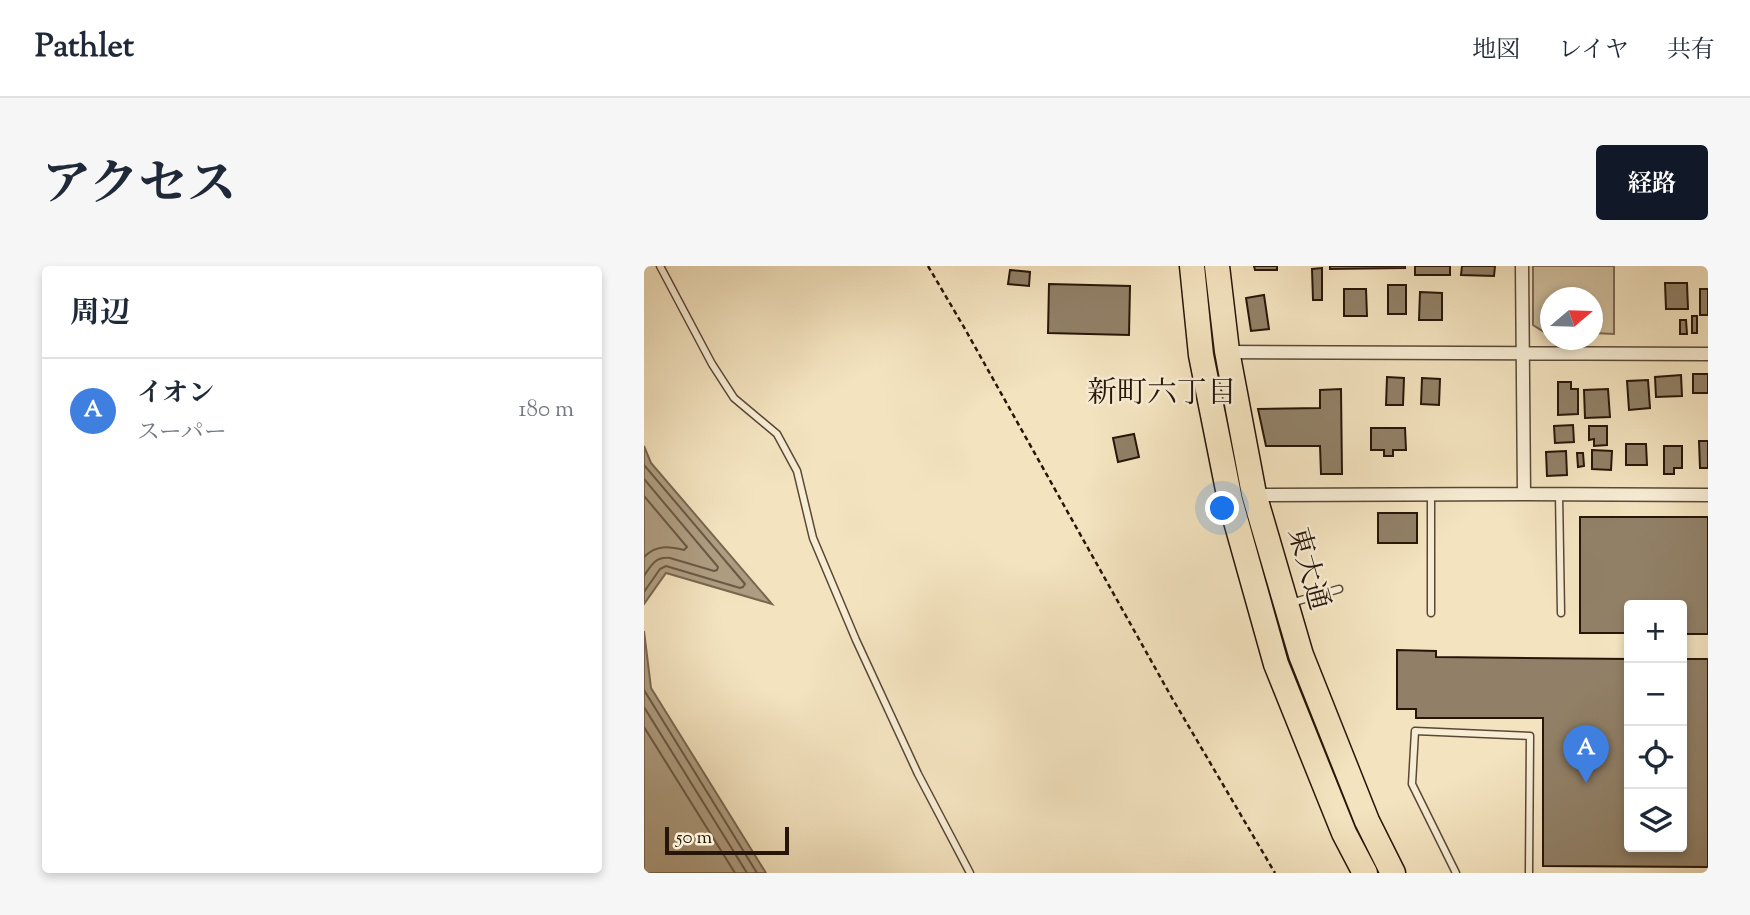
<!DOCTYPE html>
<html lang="ja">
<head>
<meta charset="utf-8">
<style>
  :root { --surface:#fff; --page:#f6f6f7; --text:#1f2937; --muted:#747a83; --line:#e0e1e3; --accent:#111827 }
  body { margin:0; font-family:"Sorts Mill Goudy","Noto Serif JP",serif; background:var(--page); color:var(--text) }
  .controls { position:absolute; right:21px; bottom:21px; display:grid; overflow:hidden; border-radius:7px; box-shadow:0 4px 10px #0003 }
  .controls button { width:63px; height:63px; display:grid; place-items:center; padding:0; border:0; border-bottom:2px solid var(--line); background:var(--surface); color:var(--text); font:35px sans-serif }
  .compass { position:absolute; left:896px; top:21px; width:63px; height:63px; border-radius:50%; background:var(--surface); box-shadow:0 4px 10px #0003; rotate:71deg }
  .scale { position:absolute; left:21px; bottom:18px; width:124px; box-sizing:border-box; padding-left:7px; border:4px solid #271508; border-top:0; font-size:19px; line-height:24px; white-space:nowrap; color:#271508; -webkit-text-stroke:5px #f7edd5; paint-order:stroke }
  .you { position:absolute; left:579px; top:243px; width:24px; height:24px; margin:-18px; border:5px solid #fff; border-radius:50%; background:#1a73e8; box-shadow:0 0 0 10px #1a73e833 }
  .badge { display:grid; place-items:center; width:46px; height:46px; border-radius:50%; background:var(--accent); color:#fff; font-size:23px; font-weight:700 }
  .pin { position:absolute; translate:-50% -58px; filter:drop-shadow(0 2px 4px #0008) }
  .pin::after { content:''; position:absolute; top:37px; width:24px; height:21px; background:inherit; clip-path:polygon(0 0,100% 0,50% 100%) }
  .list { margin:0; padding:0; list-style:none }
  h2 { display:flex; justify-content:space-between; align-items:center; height:91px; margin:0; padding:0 28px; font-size:30px }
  h2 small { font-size:23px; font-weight:400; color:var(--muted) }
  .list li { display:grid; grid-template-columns:46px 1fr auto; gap:21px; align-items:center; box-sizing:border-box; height:105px; padding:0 28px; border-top:2px solid var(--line) }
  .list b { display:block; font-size:26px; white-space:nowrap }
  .list p { margin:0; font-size:23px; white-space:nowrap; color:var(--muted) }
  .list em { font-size:23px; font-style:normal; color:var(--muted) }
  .icon { flex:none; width:38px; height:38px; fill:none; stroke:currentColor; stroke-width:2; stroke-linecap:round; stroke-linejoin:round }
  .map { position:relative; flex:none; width:1064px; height:607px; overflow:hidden; border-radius:7px }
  header { display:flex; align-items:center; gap:42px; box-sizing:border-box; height:98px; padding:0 35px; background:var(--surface); border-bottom:2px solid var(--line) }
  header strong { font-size:33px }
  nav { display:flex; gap:38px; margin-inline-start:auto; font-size:24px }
  .intro { display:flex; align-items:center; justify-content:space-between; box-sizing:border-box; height:168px; padding:0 42px }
  h1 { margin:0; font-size:49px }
  .button { padding:18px 32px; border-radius:7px; background:var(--accent); color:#fff; font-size:24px; font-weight:700 }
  main { display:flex; gap:42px; padding:0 42px }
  aside { flex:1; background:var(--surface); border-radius:7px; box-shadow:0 4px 10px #0003 }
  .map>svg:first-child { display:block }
  .green { fill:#d0c0a0; stroke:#7c6a54; stroke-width:2 }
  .water { fill:#ae9d81; stroke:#786751; stroke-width:2 }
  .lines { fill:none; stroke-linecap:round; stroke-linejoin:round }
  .shore { stroke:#6a5944; stroke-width:2 }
  .building { fill:#918067; stroke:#271508; stroke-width:2 }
  .lane-casing { stroke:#5a4836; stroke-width:9 }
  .street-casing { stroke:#5a4836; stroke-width:15 }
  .highway-casing { stroke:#271508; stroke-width:27 }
  .path { stroke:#271508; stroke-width:2.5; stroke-dasharray:5 3.5; stroke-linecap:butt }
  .lane { stroke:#f7edd5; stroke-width:6 }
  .street { stroke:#f7edd5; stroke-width:12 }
  .highway { stroke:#f3e3bf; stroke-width:24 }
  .labels { text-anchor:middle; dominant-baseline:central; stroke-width:5; stroke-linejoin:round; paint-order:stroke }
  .street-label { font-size:28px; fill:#271508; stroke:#f7edd5 }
  .neighbourhood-label { font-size:30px; fill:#271508; stroke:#f7edd5 }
</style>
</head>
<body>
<header>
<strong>Pathlet</strong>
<nav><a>地図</a><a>レイヤ</a><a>共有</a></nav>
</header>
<div class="intro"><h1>アクセス</h1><a class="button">経路</a></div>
<main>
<aside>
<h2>周辺<small></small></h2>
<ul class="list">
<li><span class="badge" style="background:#3f7fe0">A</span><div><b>イオン</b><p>スーパー</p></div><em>180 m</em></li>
</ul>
</aside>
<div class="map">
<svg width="1064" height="607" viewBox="0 0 1064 607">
  <rect width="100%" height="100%" fill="#f3e3bf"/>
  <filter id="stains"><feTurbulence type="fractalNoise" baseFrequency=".00286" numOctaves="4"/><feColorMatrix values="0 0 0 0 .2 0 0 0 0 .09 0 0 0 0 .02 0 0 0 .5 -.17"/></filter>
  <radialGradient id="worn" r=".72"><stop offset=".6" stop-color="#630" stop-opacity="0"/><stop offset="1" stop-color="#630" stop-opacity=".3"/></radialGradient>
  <path class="green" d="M889,0H970V68L949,67L948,32H906V66H900L889,59Z"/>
  <path class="water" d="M0,180L7,197L128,338L22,307L0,338Z
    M0,365L7,422L122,607H0Z"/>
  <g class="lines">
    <path class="shore" d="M0,199L101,318L99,321L96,322L22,300L16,303L0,326
      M0,213L74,301L73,304L70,305L26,292C12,290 7,299 0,310
      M0,230L43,281L40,284C24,280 12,279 0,291
      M0,424L113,607
      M0,441L103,607
      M0,461L91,607"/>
  </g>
  <path class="building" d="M610,0H633V4H611Z
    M686,0H761V2L686,3Z
    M771,0H806V9H771Z
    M818,0H851L850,10L817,9Z
    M678,2V34H669L668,3Z
    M366,4L386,6L385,20L364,18Z
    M1021,17H1043L1044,43H1022Z
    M405,18L486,20L485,69L404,67Z
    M744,19H762V48H744Z
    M700,23H722L723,50H700Z
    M1056,23H1064V49H1056Z
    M776,26L798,27V54H775Z
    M620,29L625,63L607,65L602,32Z
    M1048,50H1053V67H1048Z
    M1036,54H1042L1043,68H1036Z
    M1049,108H1064V127H1049Z
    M1037,109L1038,130L1012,131L1011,111Z
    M743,111L760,112L759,139H742Z
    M778,112L796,113L795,139L777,138Z
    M1004,114L1006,142L985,144L983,115Z
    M914,116H927V123H934V148L914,149Z
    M697,123L698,208H677L676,180H622L614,143L676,142V124Z
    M964,123L966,151L941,152L940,124Z
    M929,159L930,176L911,177L910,160Z
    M945,160H963V179L950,180V173L945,174Z
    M727,162H761L762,184H749V190H740V184H727Z
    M490,168L495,191L474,196L469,172Z
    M1055,175H1064V202H1056Z
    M982,178H1002L1003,199H982Z
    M1020,180H1038V202H1030V208H1020Z
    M948,184L968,185L967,204L948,203Z
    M922,185L923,209L903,210L902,186Z
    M933,187H939L940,200L934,201Z
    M734,247H773V277H734Z
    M936,251H1064V368H1038V339H985V367H936Z
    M753,384L792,385V391L985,393V581H1038V393H1064V601L899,600V452H772V443H753Z"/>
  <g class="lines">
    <defs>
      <path id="lane" d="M16,0L68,98L90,132L133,168L153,205L169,272L212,374L274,508L326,607
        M915,228L917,347
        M647,337L695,323
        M787,347V229
        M812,607L768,518L771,465L886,470L885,607"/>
      <path id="street" d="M878,0L880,228
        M579,86L1064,88
        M606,229L880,228L1064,229"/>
      <path id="highway" d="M548,0L557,89L586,234L632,398L700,567L721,607
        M573,0L583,85L610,228L657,389L723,555L749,607"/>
    </defs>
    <use href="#lane" class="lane-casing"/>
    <use href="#street" class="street-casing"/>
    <use href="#highway" class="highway-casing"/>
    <path class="path" d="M284,0L321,63L528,432L631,607"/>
    <use href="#lane" class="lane"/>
    <use href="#street" class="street"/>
    <use href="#highway" class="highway"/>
  </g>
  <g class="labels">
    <g class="street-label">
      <text transform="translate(663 303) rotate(74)">東大通</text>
    </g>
    <g class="neighbourhood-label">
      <text x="518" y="128">新町六丁目</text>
    </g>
  </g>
  <rect width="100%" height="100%" filter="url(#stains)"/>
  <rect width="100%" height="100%" fill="url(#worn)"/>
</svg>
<div class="controls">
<button>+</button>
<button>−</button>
<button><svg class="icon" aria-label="locate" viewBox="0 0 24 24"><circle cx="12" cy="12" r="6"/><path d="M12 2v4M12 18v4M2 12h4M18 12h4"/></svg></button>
<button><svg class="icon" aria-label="layers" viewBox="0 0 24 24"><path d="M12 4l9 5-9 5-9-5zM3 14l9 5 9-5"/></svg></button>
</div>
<svg class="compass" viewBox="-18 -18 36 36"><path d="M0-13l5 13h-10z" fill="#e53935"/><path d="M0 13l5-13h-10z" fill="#747a83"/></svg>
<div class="scale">50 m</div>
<div class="you"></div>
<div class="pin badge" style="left:942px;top:517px;background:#3f7fe0">A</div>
</div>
</main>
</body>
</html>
